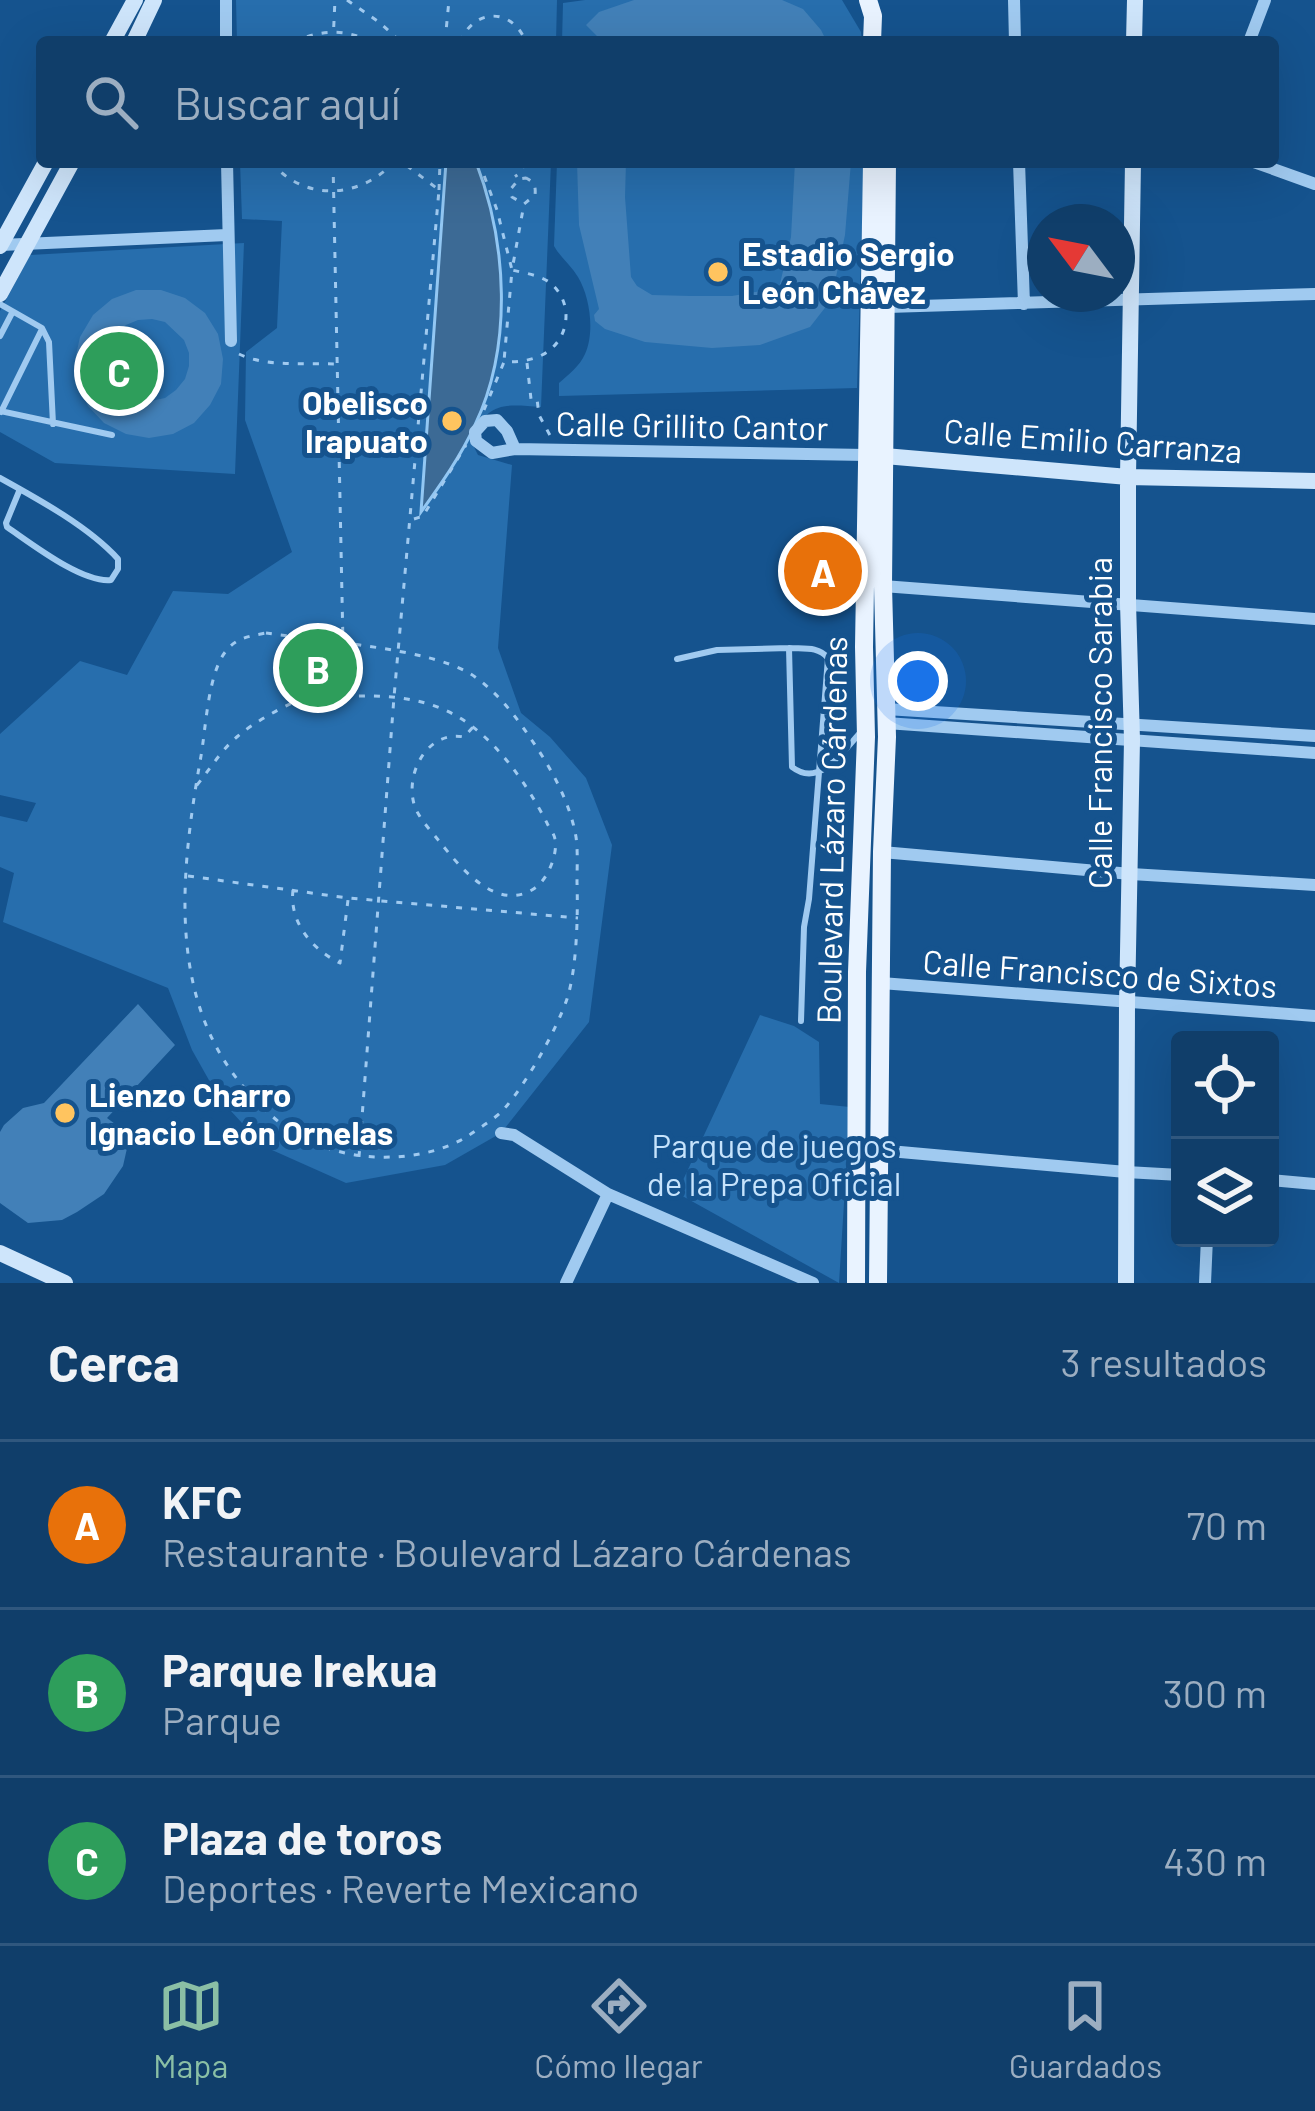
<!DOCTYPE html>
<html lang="es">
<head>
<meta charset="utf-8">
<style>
  :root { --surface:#103e6a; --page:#194570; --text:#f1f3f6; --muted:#9caec1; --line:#30577e; --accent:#8abfa5 }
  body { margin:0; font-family:Barlow,sans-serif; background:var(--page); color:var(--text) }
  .controls { position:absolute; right:36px; bottom:36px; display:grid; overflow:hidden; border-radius:12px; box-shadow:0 12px 48px #0002 }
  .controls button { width:108px; height:108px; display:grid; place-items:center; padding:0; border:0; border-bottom:3px solid var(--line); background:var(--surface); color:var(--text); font:60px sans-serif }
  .compass { position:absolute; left:1027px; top:204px; width:108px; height:108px; border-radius:50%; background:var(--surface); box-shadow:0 12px 48px #0002; rotate:302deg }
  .you { position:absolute; left:918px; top:681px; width:42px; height:42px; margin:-30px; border:9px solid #fff; border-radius:50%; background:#1a73e8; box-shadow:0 0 0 18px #1a73e833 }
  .badge { display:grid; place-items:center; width:78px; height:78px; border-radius:50%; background:var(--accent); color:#fff; font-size:39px; font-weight:700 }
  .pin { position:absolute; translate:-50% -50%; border:6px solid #fff; box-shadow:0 3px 12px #0006 }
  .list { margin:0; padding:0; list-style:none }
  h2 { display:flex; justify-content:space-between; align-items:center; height:156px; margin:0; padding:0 48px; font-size:51px }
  h2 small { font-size:39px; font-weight:400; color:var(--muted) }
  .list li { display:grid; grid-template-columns:78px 1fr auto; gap:36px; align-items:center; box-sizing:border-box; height:168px; padding:0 48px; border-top:3px solid var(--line) }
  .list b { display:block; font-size:45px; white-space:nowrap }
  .list p { margin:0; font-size:39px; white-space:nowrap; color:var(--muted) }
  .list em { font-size:39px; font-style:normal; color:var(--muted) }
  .icon { flex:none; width:66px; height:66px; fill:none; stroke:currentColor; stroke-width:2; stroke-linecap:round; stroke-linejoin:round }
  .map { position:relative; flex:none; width:1315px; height:1283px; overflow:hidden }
  .search { position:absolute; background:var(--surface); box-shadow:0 12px 48px #0002; left:36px; right:36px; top:36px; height:132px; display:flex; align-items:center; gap:30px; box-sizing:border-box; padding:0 42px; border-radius:12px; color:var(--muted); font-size:45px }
  .sheet { height:660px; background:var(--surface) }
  nav { display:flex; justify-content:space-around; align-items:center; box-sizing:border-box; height:168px; border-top:3px solid var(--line); background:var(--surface); font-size:33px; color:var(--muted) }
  nav a { display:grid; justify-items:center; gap:6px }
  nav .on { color:var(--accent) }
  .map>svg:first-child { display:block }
  .green { fill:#276ead }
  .water { fill:#3c6a95; stroke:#92c7f3; stroke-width:3 }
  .building { fill:#4280b8; fill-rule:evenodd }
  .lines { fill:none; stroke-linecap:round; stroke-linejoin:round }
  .path { stroke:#a0caf0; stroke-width:3; stroke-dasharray:6 9; stroke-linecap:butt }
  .lane { stroke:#a0caf0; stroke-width:6 }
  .street { stroke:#a0caf0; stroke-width:12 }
  .secondary { stroke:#cee5fb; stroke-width:16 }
  .primary { stroke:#e9f3ff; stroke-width:18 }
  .poi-dot { fill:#ffc45f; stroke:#15538e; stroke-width:4.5 }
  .labels { text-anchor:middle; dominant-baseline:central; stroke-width:10; stroke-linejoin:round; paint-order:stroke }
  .poi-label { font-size:33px; font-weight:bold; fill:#fff; stroke:#15538e; text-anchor:start }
  .street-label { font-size:33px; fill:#fff; stroke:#15538e }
  .park-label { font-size:33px; fill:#c6e3fc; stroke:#15538e }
</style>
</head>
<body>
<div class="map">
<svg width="1315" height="1283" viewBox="0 0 1315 1283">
  <rect width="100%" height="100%" fill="#15538e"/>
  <path class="green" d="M236,0H557L556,42H237Z
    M585,0H842L861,32L862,42H562L563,3Z
    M240,162H551L541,407C502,404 489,402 470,439L478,455L512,465L498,648L521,713L550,737L586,778L612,845L589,1022L501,1133L445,1165L346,1183L263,1146L219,1098L192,1050L168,988L3,922L14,873L0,867V816L27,822L36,803L0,795V734L80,661L127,675L173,591L228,594L292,552L245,420L246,352L277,328L282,221L242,219Z
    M557,162H864L857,388L559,396V383C568,375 580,366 585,354C595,332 590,297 578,277C571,265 560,257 554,246Z
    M244,243L235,474L55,463L0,432V311L30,255Z
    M760,1015L794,1026L819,1042L820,1104L850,1107L839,1283L677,1193Z"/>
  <path class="water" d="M446,162H476C507,243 513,345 475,425C461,456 441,484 421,512Z"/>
  <path class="building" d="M634,0H782L803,9L821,30L827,42H597L599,38L586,25L599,12Z
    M577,162H626L625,197L631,277L637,286L652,295L690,296H732L779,288L791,237L795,162H851L845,235L831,300L810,327L760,345L712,348L645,342L605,329L595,321L594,315L599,309L579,225Z
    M136,290H161L185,298L205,313L218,334L223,359L221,384L210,405L194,423L173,434L149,438L126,434L104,423L88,406L78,384L75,360L80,337L93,315L112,299ZM152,319L165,322L184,340L189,353V366L185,379L176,390L165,398L151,401L138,400L125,394L115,385L109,373L107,359L109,346L116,334L126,325L138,320Z
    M138,1004L175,1045L107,1118L130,1135L123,1166L104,1194L77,1212L62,1220L28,1223L0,1203V1132L4,1125L23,1108L44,1103Z"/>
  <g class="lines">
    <path class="path" d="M347,0L379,22L401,42
      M293,42C322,29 345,29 373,42
      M333,42L335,0
      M445,42L449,0
      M460,42C474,8 512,7 526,42
      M271,162C304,202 360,199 394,162
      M333,162L343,644
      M479,162L497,210L512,270L504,361
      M507,162L517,177
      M524,162L526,178C534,182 536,186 535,195L524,204L512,197L510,190L519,179L526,178
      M439,190L440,162
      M239,354C266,367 305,363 336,364
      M527,363L531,399H537L539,415L552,439
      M484,410L504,362C517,362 530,361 542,355C570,341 575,302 549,282C539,275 524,273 512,270L524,204
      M414,519L423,516L466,445
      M266,633C318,641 427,648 469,673C494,688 515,715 531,739C551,768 570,802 576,837C578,851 577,868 577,882C578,915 577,968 567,999C556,1031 526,1084 504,1109C495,1119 479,1128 468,1136C431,1159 377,1162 337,1151C298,1140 275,1122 248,1092C165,1000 181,869 201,756C206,727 208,673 226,651C236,638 250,636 266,633Z
      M197,785C210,769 222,749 238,736C252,724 275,711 292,703C303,698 316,699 328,698C370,694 415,694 453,714C494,736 526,782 547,823C549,828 554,833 555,839C558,854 548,879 535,888C497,914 460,867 439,841C431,831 417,816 414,804C405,771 429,730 464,737L473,727
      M188,876L348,898L578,918
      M293,890C289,923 313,950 340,963L348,900
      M359,1157L394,697L439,190L402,162"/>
    <path class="lane" d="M0,304L42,328L49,342L53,424
      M0,336L12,313
      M0,411L112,435
      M1,412L42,329
      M0,478C38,499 89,527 118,559V569L111,580C82,583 32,544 7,527L6,523L20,489
      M789,648C804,649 818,646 828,658L809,899L804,927L801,1021
      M677,659L717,650L789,648L792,767C819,788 842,753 859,734"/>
    <path class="street" d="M226,0V42
      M1014,0L1015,42
      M1249,42L1265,0
      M227,162L231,341
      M1019,162L1024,304
      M1254,162L1315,184
      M1,245L227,235
      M887,307L1315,294
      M515,449L507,431L497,420L485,421L475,432L476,441L492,453L515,449L867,455
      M883,586L1315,619
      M886,709L1315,736
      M886,723L1315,753
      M882,852L1131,874L1315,885
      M881,983L1315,1016
      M501,1133L514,1135L608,1194L813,1283
      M878,1150L1126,1172L1180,1175
      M1270,1180L1315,1184
      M566,1283L608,1194
      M1205,1283L1207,1238"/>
    <path class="secondary" d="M112,42L135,0
      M134,42L154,0
      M1134,42L1135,0
      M0,246L46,162
      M0,294L72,162
      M873,455L1128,477L1315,481
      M0,1253L65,1283
      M1126,1283L1127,1004L1132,740L1128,603V477L1133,162"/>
    <path class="primary" d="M868,0L873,16L872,42
      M856,1283L857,972L866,737L864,647L872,162
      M878,1283L882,852L887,737L883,586L887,162"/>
  </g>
  <g class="poi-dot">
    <circle cx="718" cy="272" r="12"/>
    <circle cx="452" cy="421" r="12"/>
    <circle cx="65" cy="1113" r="12"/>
  </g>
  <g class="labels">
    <g class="poi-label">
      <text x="742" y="253">Estadio Sergio<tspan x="742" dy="38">León Chávez</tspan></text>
      <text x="428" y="402" text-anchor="end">Obelisco<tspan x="428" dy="38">Irapuato</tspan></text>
      <text x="89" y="1094">Lienzo Charro<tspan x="89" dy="38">Ignacio León Ornelas</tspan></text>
    </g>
    <g class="street-label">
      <text transform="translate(692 425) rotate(1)">Calle Grillito Cantor</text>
      <text transform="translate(1093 440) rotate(4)">Calle Emilio Carranza</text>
      <text transform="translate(1099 723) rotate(-90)">Calle Francisco Sarabia</text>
      <text transform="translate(831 830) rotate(-89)">Boulevard Lázaro Cárdenas</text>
      <text transform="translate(1100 973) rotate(4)">Calle Francisco de Sixtos</text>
    </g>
    <g class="park-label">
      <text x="774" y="1145">Parque de juegos<tspan x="774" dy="38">de la Prepa Oficial</tspan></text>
    </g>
  </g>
</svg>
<div class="controls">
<button><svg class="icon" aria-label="locate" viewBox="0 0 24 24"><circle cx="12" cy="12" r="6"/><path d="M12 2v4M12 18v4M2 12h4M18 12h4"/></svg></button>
<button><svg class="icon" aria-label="layers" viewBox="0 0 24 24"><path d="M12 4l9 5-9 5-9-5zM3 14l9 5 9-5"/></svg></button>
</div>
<svg class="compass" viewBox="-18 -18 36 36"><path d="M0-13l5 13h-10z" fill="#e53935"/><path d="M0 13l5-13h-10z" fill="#9caec1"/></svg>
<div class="you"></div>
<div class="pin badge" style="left:823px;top:571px;background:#e8710a">A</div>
<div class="pin badge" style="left:318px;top:668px;background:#2e9e5b">B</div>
<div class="pin badge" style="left:119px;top:371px;background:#2e9e5b">C</div>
<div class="search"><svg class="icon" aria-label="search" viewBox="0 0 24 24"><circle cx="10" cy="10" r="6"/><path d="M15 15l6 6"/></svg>Buscar aquí</div>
</div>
<section class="sheet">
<h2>Cerca<small>3 resultados</small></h2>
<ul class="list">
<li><span class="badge" style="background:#e8710a">A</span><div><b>KFC</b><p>Restaurante · Boulevard Lázaro Cárdenas</p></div><em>70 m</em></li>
<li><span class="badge" style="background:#2e9e5b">B</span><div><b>Parque Irekua</b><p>Parque</p></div><em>300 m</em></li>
<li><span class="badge" style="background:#2e9e5b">C</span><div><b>Plaza de toros</b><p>Deportes · Reverte Mexicano</p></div><em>430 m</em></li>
</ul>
</section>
<nav>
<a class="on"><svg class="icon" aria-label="map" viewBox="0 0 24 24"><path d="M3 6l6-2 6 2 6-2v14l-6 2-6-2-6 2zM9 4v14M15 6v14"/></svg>Mapa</a>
<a><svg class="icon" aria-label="directions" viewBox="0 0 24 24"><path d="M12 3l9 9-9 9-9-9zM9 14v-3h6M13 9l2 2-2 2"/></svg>Cómo llegar</a>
<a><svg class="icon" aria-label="saved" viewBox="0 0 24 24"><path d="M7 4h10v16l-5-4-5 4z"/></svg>Guardados</a>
</nav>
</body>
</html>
